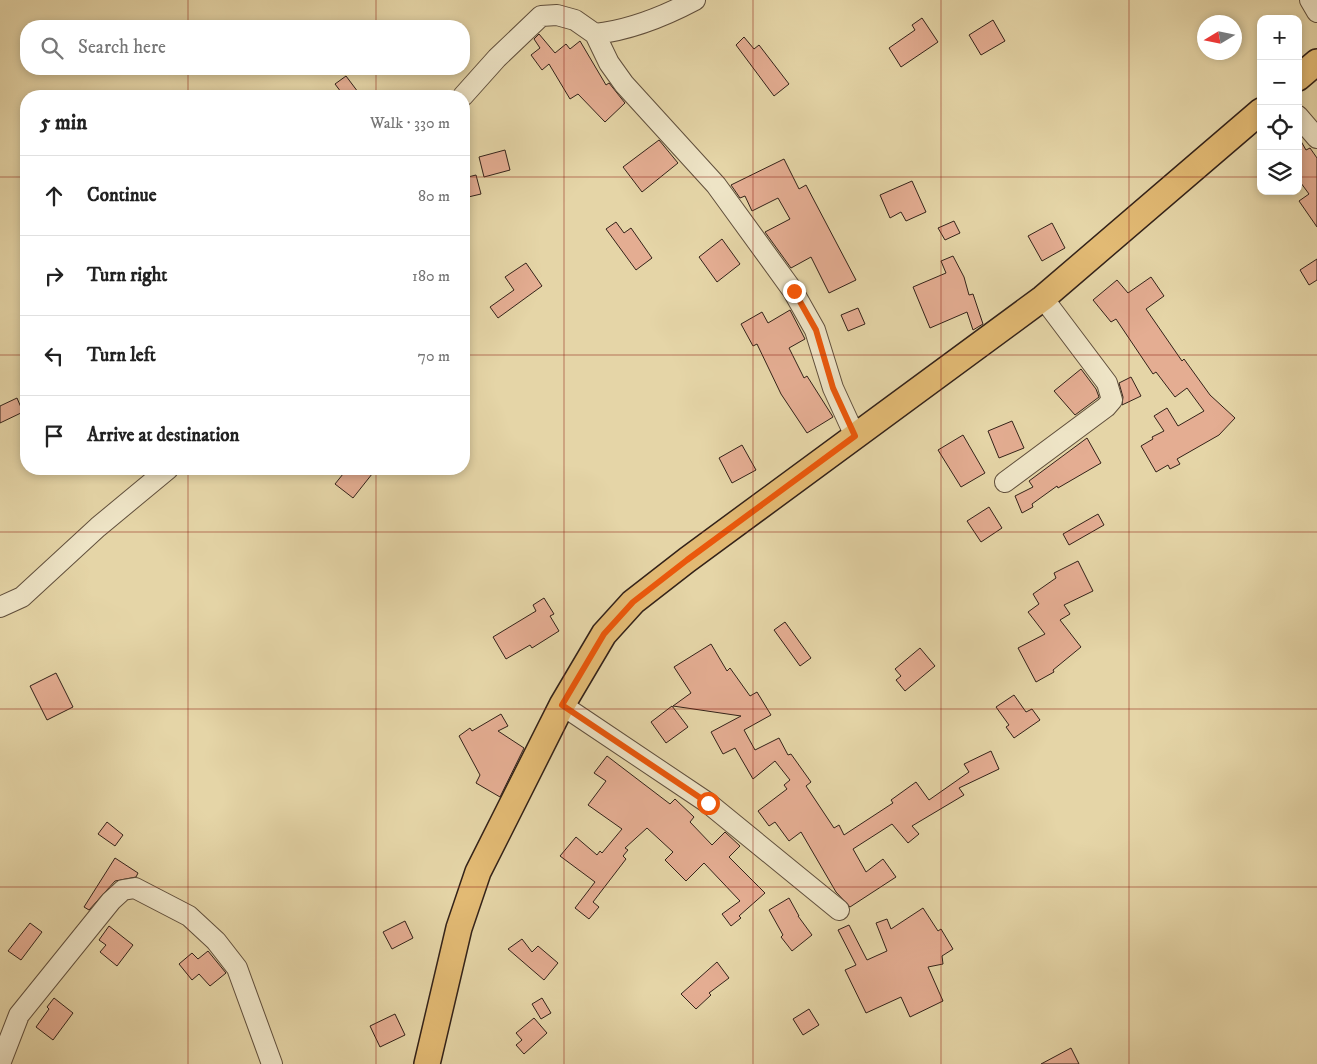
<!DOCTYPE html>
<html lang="en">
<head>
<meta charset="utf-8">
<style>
  :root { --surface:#fff; --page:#f6f6f6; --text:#222; --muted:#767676; --line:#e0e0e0 }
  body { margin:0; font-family:"IM FELL DW Pica",serif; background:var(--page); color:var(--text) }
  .controls { position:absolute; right:15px; top:15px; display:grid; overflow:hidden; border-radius:10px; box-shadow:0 2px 8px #0003 }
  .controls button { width:45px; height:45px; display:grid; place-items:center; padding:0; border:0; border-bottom:1px solid var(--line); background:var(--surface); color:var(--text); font:25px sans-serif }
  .compass { position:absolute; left:1197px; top:15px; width:45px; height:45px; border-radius:50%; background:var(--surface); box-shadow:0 2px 8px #0003; rotate:260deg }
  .stop { position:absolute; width:15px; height:15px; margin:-11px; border:4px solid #ea580c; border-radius:50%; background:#fff }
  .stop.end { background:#ea580c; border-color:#fff; box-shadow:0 1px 5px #0008 }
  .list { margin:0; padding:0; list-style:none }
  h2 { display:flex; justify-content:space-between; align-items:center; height:65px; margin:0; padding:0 20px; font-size:21px }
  h2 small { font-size:16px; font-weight:400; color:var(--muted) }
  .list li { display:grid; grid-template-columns:32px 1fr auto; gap:15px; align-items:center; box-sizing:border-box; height:80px; padding:0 20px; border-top:1px solid var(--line) }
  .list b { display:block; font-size:19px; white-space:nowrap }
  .list em { font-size:16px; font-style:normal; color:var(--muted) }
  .icon { flex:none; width:28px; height:28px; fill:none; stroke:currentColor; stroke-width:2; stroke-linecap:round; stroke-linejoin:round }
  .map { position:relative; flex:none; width:1317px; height:1064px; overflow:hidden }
  .search { position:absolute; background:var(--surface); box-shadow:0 2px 8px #0003; left:20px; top:20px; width:450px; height:55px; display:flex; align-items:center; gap:12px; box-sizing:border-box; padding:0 18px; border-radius:20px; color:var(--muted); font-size:19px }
  .panel { position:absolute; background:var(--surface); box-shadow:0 2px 8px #0003; left:20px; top:90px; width:450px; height:385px; border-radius:20px }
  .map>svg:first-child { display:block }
  .building { fill:#e4ad92; stroke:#332219 }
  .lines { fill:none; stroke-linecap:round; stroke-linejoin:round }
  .minor-casing { stroke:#604f3c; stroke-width:22 }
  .major-casing { stroke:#332219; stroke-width:28 }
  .minor { stroke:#eee4c6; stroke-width:20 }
  .major { stroke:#e2ba74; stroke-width:25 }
  .route { stroke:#ea580c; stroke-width:6 }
  .grid { fill:none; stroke:#8f2418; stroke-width:1; stroke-opacity:0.55 }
</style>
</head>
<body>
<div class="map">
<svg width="1317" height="1064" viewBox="0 0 1317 1064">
  <rect width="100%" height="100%" fill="#e5d5a7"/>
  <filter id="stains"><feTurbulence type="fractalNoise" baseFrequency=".004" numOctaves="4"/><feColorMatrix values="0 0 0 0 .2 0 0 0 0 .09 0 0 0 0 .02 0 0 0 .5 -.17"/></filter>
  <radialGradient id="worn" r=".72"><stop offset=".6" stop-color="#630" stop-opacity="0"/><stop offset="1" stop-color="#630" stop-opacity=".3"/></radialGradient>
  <path class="building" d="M922,18L938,42L901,67L889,48L915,30L912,25Z
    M993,20L1005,41L981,55L969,35Z
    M539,34L555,53L566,44L570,49L580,41L606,85L609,83L625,103L605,122L578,94L570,99L549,64L542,70L531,55L540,48L534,39Z
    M744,37L754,49L759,45L789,84L774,96L736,45Z
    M346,76L361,96H344L335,84Z
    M1298,136L1306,150L1310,148L1317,158V227L1299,201L1309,194L1298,179Z
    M659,140L678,163L642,192L623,167Z
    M505,150L510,170L484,177L479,157Z
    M784,159L799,189L806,185L856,280L829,293L811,257L791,268L765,232L790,219L778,198L752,211L745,196L740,198L731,185Z
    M476,175L481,194L464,198V178Z
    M912,181L926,212L906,221L901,212L890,218L880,195Z
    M954,221L960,233L945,240L938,228Z
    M616,222L624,233L631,228L652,258L636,270L606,229Z
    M1052,223L1065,248L1042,261L1028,236Z
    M722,239L740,264L717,282L699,257Z
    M953,256L964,277L969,295L973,294L983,324L973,330L967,312L930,328L913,287L946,273L941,261Z
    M1317,259V280L1309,285L1300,270Z
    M526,263L542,286L498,318L490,307L514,290L505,277Z
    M1151,277L1164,296L1146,309L1182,361L1184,359L1210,395L1235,418L1219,435L1177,459L1180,464L1170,469L1168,465L1156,472L1141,446L1153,439L1152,437L1164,431L1154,416L1167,408L1178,426L1204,411L1187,388L1175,397L1156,372L1153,374L1116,319L1111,322L1093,300L1117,280L1128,293Z
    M858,308L865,324L848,331L841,315Z
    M790,310L805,339L789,348L804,378L807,376L833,417L807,433L781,394L757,344L753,346L741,324L762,312L768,323Z
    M1081,369L1096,389L1099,397L1075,415L1054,391Z
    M1131,377L1141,396L1122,405L1123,397L1119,383Z
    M17,398L23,412L0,423V406Z
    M1012,421L1024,448L999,458L988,431Z
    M963,435L985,473L961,487L938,450Z
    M1087,438L1101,463L1058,488L1057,486L1032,504L1033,507L1022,513L1015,496L1033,487L1029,481Z
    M742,445L756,470L732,483L719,458Z
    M347,469H376L353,498L335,484Z
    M989,507L1002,528L981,542L967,521Z
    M1098,514L1104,525L1069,545L1063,534Z
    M1078,561L1093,591L1064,605L1070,614L1060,620L1081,647L1053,670L1054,672L1036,682L1018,648L1045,634L1028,612L1039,604L1033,594L1056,578L1054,573Z
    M544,598L554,614L550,616L559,631L532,648L530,645L506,659L493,637L536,611L533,605Z
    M785,622L811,658L800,666L774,630Z
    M711,644L727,671L730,668L750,696L757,692L771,715L744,730L755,750L779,738L788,755L791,754L811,782L806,786L834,828L839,825L844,835L893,803L891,800L916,782L929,800L969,772L964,764L991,751L999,769L959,788L964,795L912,826L919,834L908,843L892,824L853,849L866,872L883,859L896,877L850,907L836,892L801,832L789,841L775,822L769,826L758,811L787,789L784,785L790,780L775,761L753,779L735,748L723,754L711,732L741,716L673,706L691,693L674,667Z
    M920,648L935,666L905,691L896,680L901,676L895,669Z
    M56,673L73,707L47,720L30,686Z
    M1014,695L1026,712L1032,709L1040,720L1014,738L1006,727L1009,725L996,707Z
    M672,706L688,727L666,743L651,722Z
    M501,714L508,726L498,731L524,748L500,797L476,783L480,775L459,736L470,728L472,731Z
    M607,756L670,804L675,799L694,817L690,822L712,845L725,832L740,846L729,857L765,893L739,916L741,918L731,926L722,914L740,901L704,863L686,881L665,860L673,852L647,828L625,848L628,850L623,856L626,859L593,902L599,907L589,919L575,908L595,882L560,856L576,837L597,855L600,851L602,853L622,829L588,805L606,781L594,773Z
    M107,822L123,835L115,846L98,834Z
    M115,858L138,873L136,877L115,881L89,910L84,907Z
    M789,898L799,916H798L812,935L792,951L781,937L783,935L769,910Z
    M923,908L938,931L941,929L953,949L942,956L943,964L928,967L943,1001L910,1017L901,997L866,1013L845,970L856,965L838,930L849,925L867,960L887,951L876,923L887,919L891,929Z
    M405,921L413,938L392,949L383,932Z
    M30,923L42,932L21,960L8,951Z
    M109,926L133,945L117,966L100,952L106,945L99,940Z
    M522,939L532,952L538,946L558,963L544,980L508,949Z
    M208,951L226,973L210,986L199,974L192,980L179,964L192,953L198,959Z
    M717,962L729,978L709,993L711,995L696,1009L681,994Z
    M54,998L73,1013L53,1040L36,1027L49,1009L47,1007Z
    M542,998L551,1013L541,1019L532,1004Z
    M809,1009L819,1025L803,1035L793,1019Z
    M395,1014L405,1035L380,1047L370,1026Z
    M534,1018L547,1033L524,1054L516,1045L522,1040L516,1033Z
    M1071,1048L1079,1064H1041Z"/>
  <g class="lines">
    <defs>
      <path id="minor" d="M1310,0L1317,12
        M595,34L609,63L624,84L716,185L793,291L815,330L833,388L855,436
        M463,96L497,58L541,16L557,15L575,20L595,34C631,30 663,17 695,0
        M1298,116L1317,138
        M1005,482L1106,407L1112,400L1107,383L1043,298
        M0,607L22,597L98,527L168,469
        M562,705L708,803L839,910
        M0,1064L19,1015L111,901L123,890L135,888L189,916L216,941L237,968L272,1064"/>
      <path id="major" d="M1298,78L1317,62
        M427,1064L459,928L478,872L562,705L604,634L633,602L687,560L1043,298L1261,111"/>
    </defs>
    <use href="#minor" class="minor-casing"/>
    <use href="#major" class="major-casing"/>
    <use href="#minor" class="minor"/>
    <use href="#major" class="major"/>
  </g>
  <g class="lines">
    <path class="route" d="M708,803L562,705L604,634L633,602L687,560L855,436L833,388L816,330L794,291"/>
  </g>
  <path class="grid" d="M188,0V26M376,0V26M564,0V1064M753,0V1064M941,0V1064M1129,0V1064M188,69V96M376,69V96M0,177H26M464,177H1261M1298,177H1317M0,355H26M464,355H1317M188,469V1064M376,469V1064M0,532H1317M0,709H1317M0,887H1317"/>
  <rect width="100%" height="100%" filter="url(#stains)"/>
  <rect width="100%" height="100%" fill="url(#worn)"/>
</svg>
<div class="controls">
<button>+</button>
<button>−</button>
<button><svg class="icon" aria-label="locate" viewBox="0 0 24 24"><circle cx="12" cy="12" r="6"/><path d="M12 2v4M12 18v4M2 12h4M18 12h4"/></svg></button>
<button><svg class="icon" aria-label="layers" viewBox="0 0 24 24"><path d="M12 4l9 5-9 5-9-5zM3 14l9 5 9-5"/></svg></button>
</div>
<svg class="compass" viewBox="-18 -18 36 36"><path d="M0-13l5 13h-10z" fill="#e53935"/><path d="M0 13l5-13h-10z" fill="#767676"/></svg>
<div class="stop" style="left:708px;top:803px"></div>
<div class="stop end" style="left:794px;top:291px"></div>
<div class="search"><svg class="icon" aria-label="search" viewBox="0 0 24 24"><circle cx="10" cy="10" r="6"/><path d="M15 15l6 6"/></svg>Search here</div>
<section class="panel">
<h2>5 min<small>Walk · 330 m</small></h2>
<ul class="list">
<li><svg class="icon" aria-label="ahead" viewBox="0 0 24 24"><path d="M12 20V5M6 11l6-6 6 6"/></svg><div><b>Continue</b></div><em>80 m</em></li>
<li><svg class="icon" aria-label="right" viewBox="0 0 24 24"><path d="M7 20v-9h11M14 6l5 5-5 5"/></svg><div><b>Turn right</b></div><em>180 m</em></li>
<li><svg class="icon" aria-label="left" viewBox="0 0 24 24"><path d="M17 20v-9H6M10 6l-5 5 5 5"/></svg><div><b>Turn left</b></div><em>70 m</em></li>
<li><svg class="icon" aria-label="arrive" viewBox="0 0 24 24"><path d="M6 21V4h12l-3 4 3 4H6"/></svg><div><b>Arrive at destination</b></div></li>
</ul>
</section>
</div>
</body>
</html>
